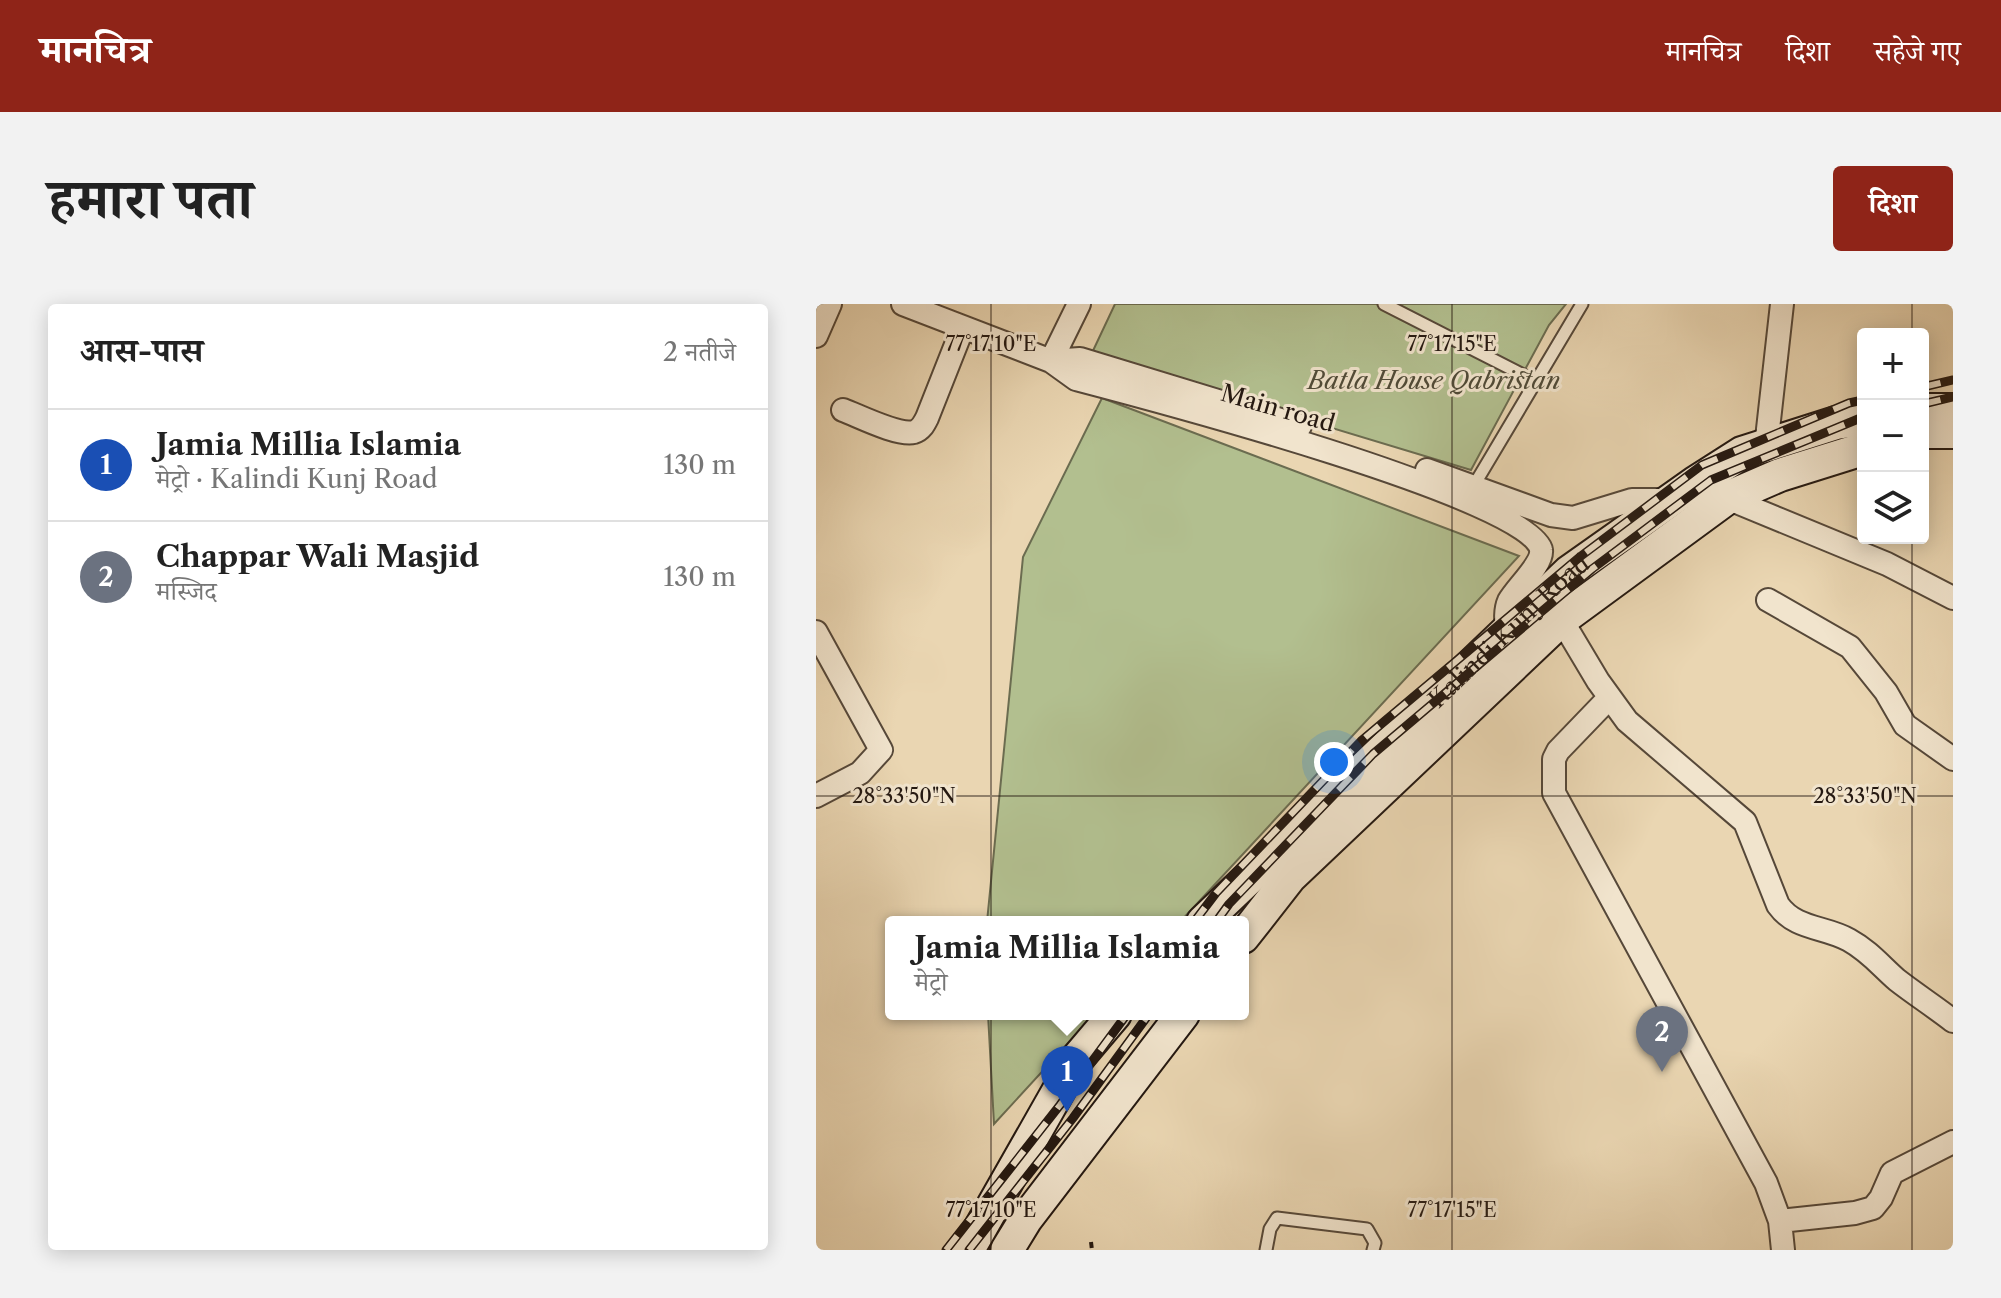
<!DOCTYPE html>
<html lang="hi">
<head>
<meta charset="utf-8">
<style>
  :root { --surface:#fff; --page:#f2f2f2; --text:#222; --muted:#767676; --line:#e0e0e0; --accent:#8f2418 }
  body { margin:0; font-family:"Libre Caslon Text","Noto Serif Devanagari",serif; background:var(--page); color:var(--text) }
  .controls { position:absolute; right:24px; top:24px; display:grid; overflow:hidden; border-radius:8px; box-shadow:0 4px 20px #0003 }
  .controls button { width:72px; height:72px; display:grid; place-items:center; padding:0; border:0; border-bottom:2px solid var(--line); background:var(--surface); color:var(--text); font:40px sans-serif }
  .you { position:absolute; left:518px; top:458px; width:28px; height:28px; margin:-20px; border:6px solid #fff; border-radius:50%; background:#1a73e8; box-shadow:0 0 0 12px #1a73e833 }
  .badge { display:grid; place-items:center; width:52px; height:52px; border-radius:50%; background:var(--accent); color:#fff; font-size:26px; font-weight:700 }
  .pin { position:absolute; translate:-50% -66px; filter:drop-shadow(0 2px 4px #0008) }
  .pin::after { content:''; position:absolute; top:42px; width:28px; height:24px; background:inherit; clip-path:polygon(0 0,100% 0,50% 100%) }
  .popup { position:absolute; left:69px; top:612px; width:364px; height:104px; box-sizing:border-box; display:grid; place-content:center; border-radius:8px; background:var(--surface); filter:drop-shadow(0 2px 6px #0005); font-size:26px; white-space:nowrap; color:var(--muted) }
  .popup b { font-size:30px; color:var(--text) }
  .popup::after { content:''; position:absolute; left:50%; top:100%; margin-left:-16px; border:16px solid transparent; border-top-color:var(--surface) }
  .list { margin:0; padding:0; list-style:none }
  h2 { display:flex; justify-content:space-between; align-items:center; height:104px; margin:0; padding:0 32px; font-size:34px }
  h2 small { font-size:26px; font-weight:400; color:var(--muted) }
  .list li { display:grid; grid-template-columns:52px 1fr auto; gap:24px; align-items:center; box-sizing:border-box; height:112px; padding:0 32px; border-top:2px solid var(--line) }
  .list b { display:block; font-size:30px; white-space:nowrap }
  .list p { margin:0; font-size:26px; white-space:nowrap; color:var(--muted) }
  .list em { font-size:26px; font-style:normal; color:var(--muted) }
  .icon { flex:none; width:44px; height:44px; fill:none; stroke:currentColor; stroke-width:2; stroke-linecap:round; stroke-linejoin:round }
  .map { position:relative; flex:none; width:1137px; height:946px; overflow:hidden; border-radius:8px }
  header { display:flex; align-items:center; gap:48px; box-sizing:border-box; height:112px; padding:0 40px; background:var(--accent); color:#fff }
  header strong { font-size:38px }
  nav { display:flex; gap:44px; margin-inline-start:auto; font-size:28px }
  .intro { display:flex; align-items:center; justify-content:space-between; box-sizing:border-box; height:192px; padding:0 48px }
  h1 { margin:0; font-size:56px }
  .button { padding:20px 36px; border-radius:8px; background:var(--accent); color:#fff; font-size:28px; font-weight:700 }
  main { display:flex; gap:48px; padding:0 48px }
  aside { flex:1; background:var(--surface); border-radius:8px; box-shadow:0 4px 20px #0003 }
  .map>svg:first-child { display:block }
  .green { fill:#b2bf8f; stroke:#6b6c50; stroke-width:2 }
  .lines { fill:none; stroke-linecap:round; stroke-linejoin:round }
  .lane-casing { stroke:#564839; stroke-width:15 }
  .street-casing { stroke:#564839; stroke-width:26 }
  .secondary-casing { stroke:#241811; stroke-width:36 }
  .path { stroke:#241811; stroke-width:4; stroke-dasharray:6 4; stroke-linecap:butt }
  .lane { stroke:#f1e4cd; stroke-width:11 }
  .street { stroke:#f1e4cd; stroke-width:22 }
  .secondary { stroke:#f1e4cd; stroke-width:32 }
  .rail-casing { stroke:#241811; stroke-width:9 }
  .rail { stroke:#f1e4cd; stroke-width:6; stroke-dasharray:18; stroke-linecap:butt }
  .ticks { fill:none; stroke:#241811; stroke-width:2; stroke-opacity:0.45 }
  .labels { text-anchor:middle; dominant-baseline:central; stroke-width:6; stroke-linejoin:round; paint-order:stroke }
  .park-label { font-size:24px; font-style:italic; fill:#4f4a37; stroke:#f1e4cd }
  .street-label { font-size:24px; fill:#241811; stroke:#f1e4cd }
  .ticks-label { font-size:20px; text-anchor:middle; fill:#241811; stroke:#f1e4cd; stroke-width:6; stroke-linejoin:round; paint-order:stroke }
</style>
</head>
<body>
<header>
<strong>मानचित्र</strong>
<nav><a>मानचित्र</a><a>दिशा</a><a>सहेजे गए</a></nav>
</header>
<div class="intro"><h1>हमारा पता</h1><a class="button">दिशा</a></div>
<main>
<aside>
<h2>आस-पास<small>2 नतीजे</small></h2>
<ul class="list">
<li><span class="badge" style="background:#1a4fb4">1</span><div><b>Jamia Millia Islamia</b><p>मेट्रो · Kalindi Kunj Road</p></div><em>130 m</em></li>
<li><span class="badge" style="background:#6b7280">2</span><div><b>Chappar Wali Masjid</b><p>मस्जिद</p></div><em>130 m</em></li>
</ul>
</aside>
<div class="map">
<svg width="1137" height="946" viewBox="0 0 1137 946">
  <rect width="100%" height="100%" fill="#ead6b2"/>
  <filter id="stains"><feTurbulence type="fractalNoise" baseFrequency=".0025" numOctaves="4"/><feColorMatrix values="0 0 0 0 .2 0 0 0 0 .09 0 0 0 0 .02 0 0 0 .5 -.17"/></filter>
  <radialGradient id="worn" r=".72"><stop offset=".6" stop-color="#630" stop-opacity="0"/><stop offset="1" stop-color="#630" stop-opacity=".3"/></radialGradient>
  <path class="green" d="M299,0H750L733,21L655,166L275,51Z
    M286,94L703,252L364,618H171L207,253Z
    M172,710H279L178,820Z"/>
  <g class="lines">
    <defs>
      <path id="lane" d="M568,0L719,77
        M657,183L766,0
        M450,946L454,925L461,914L551,925L559,939L557,946"/>
      <path id="street" d="M87,0L235,57L260,75C321,91 720,195 725,246C727,260 700,284 693,297C689,306 690,317 691,327
        M0,32L14,0
        M235,57L264,55L484,122
        M235,57L263,0
        M27,106C43,112 82,132 98,128C105,126 108,120 111,114L147,23
        M950,143L966,0
        M611,166L735,211L757,214L816,196H855
        M911,194L1071,260L1137,294
        M952,296L1034,343L1070,388L1089,421L1137,455
        M739,305L782,377L811,417L929,518L962,601C980,626 1008,622 1033,636C1053,647 1065,662 1081,676C1099,690 1119,703 1137,717
        M0,328L65,446L44,469L0,492
        M793,394L742,447L738,455V489L950,879L964,917L967,946
        M964,917L1039,909L1057,904L1065,894L1076,869L1137,838"/>
      <g id="secondary">
        <path d="M1107,106H1137"/>
        <path d="M1107,128H1137"/>
        <path id="s1" d="M387,618L753,268L879,179L926,149L1020,119L1047,115"/>
        <path d="M427,633L474,573L746,315L911,194L964,171L1047,145"/>
        <path d="M152,946L260,756L299,710"/>
        <path d="M191,946L210,915L367,710"/>
      </g>
    </defs>
    <use href="#lane" class="lane-casing"/>
    <use href="#street" class="street-casing"/>
    <use href="#secondary" class="secondary-casing"/>
    <path class="path" d="M275,938L276,946"/>
    <use href="#lane" class="lane"/>
    <use href="#street" class="street"/>
    <use href="#secondary" class="secondary"/>
    <defs>
      <path id="rail" d="M1107,83L1137,76
        M1107,100L1137,93
        M378,618L400,589L545,437L765,252L886,161L1033,99L1047,96
        M400,618L413,600L557,450L776,265L895,176L1047,113
        M130,946L244,801L311,710
        M153,946L257,814L333,710"/>
    </defs>
    <use href="#rail" class="rail-casing"/>
    <use href="#rail" class="rail"/>
  </g>
  <path class="ticks" d="M175,0V946M636,0V946M1096,0V30M1096,234V946M0,492H1137"/>
  <g class="labels">
    <g class="park-label">
      <text x="618" y="76">Batla House Qabristan</text>
    </g>
    <g class="street-label">
      <text transform="translate(462 104) rotate(16)">Main road</text>
      <text stroke="none"><textPath href="#s1" startOffset="422">Kalindi Kunj Road</textPath></text>
    </g>
  </g>
  <g class="ticks-label">
    <text x="175" y="47">77°17'10"E</text>
    <text x="636" y="47">77°17'15"E</text>
    <text x="88" y="499">28°33'50"N</text>
    <text x="1049" y="499">28°33'50"N</text>
    <text x="175" y="913">77°17'10"E</text>
    <text x="636" y="913">77°17'15"E</text>
  </g>
  <rect width="100%" height="100%" filter="url(#stains)"/>
  <rect width="100%" height="100%" fill="url(#worn)"/>
</svg>
<div class="controls">
<button>+</button>
<button>−</button>
<button><svg class="icon" aria-label="layers" viewBox="0 0 24 24"><path d="M12 4l9 5-9 5-9-5zM3 14l9 5 9-5"/></svg></button>
</div>
<div class="you"></div>
<div class="pin badge" style="left:251px;top:808px;background:#1a4fb4">1</div>
<div class="popup"><b>Jamia Millia Islamia</b>मेट्रो</div>
<div class="pin badge" style="left:846px;top:768px;background:#6b7280">2</div>
</div>
</main>
</body>
</html>
